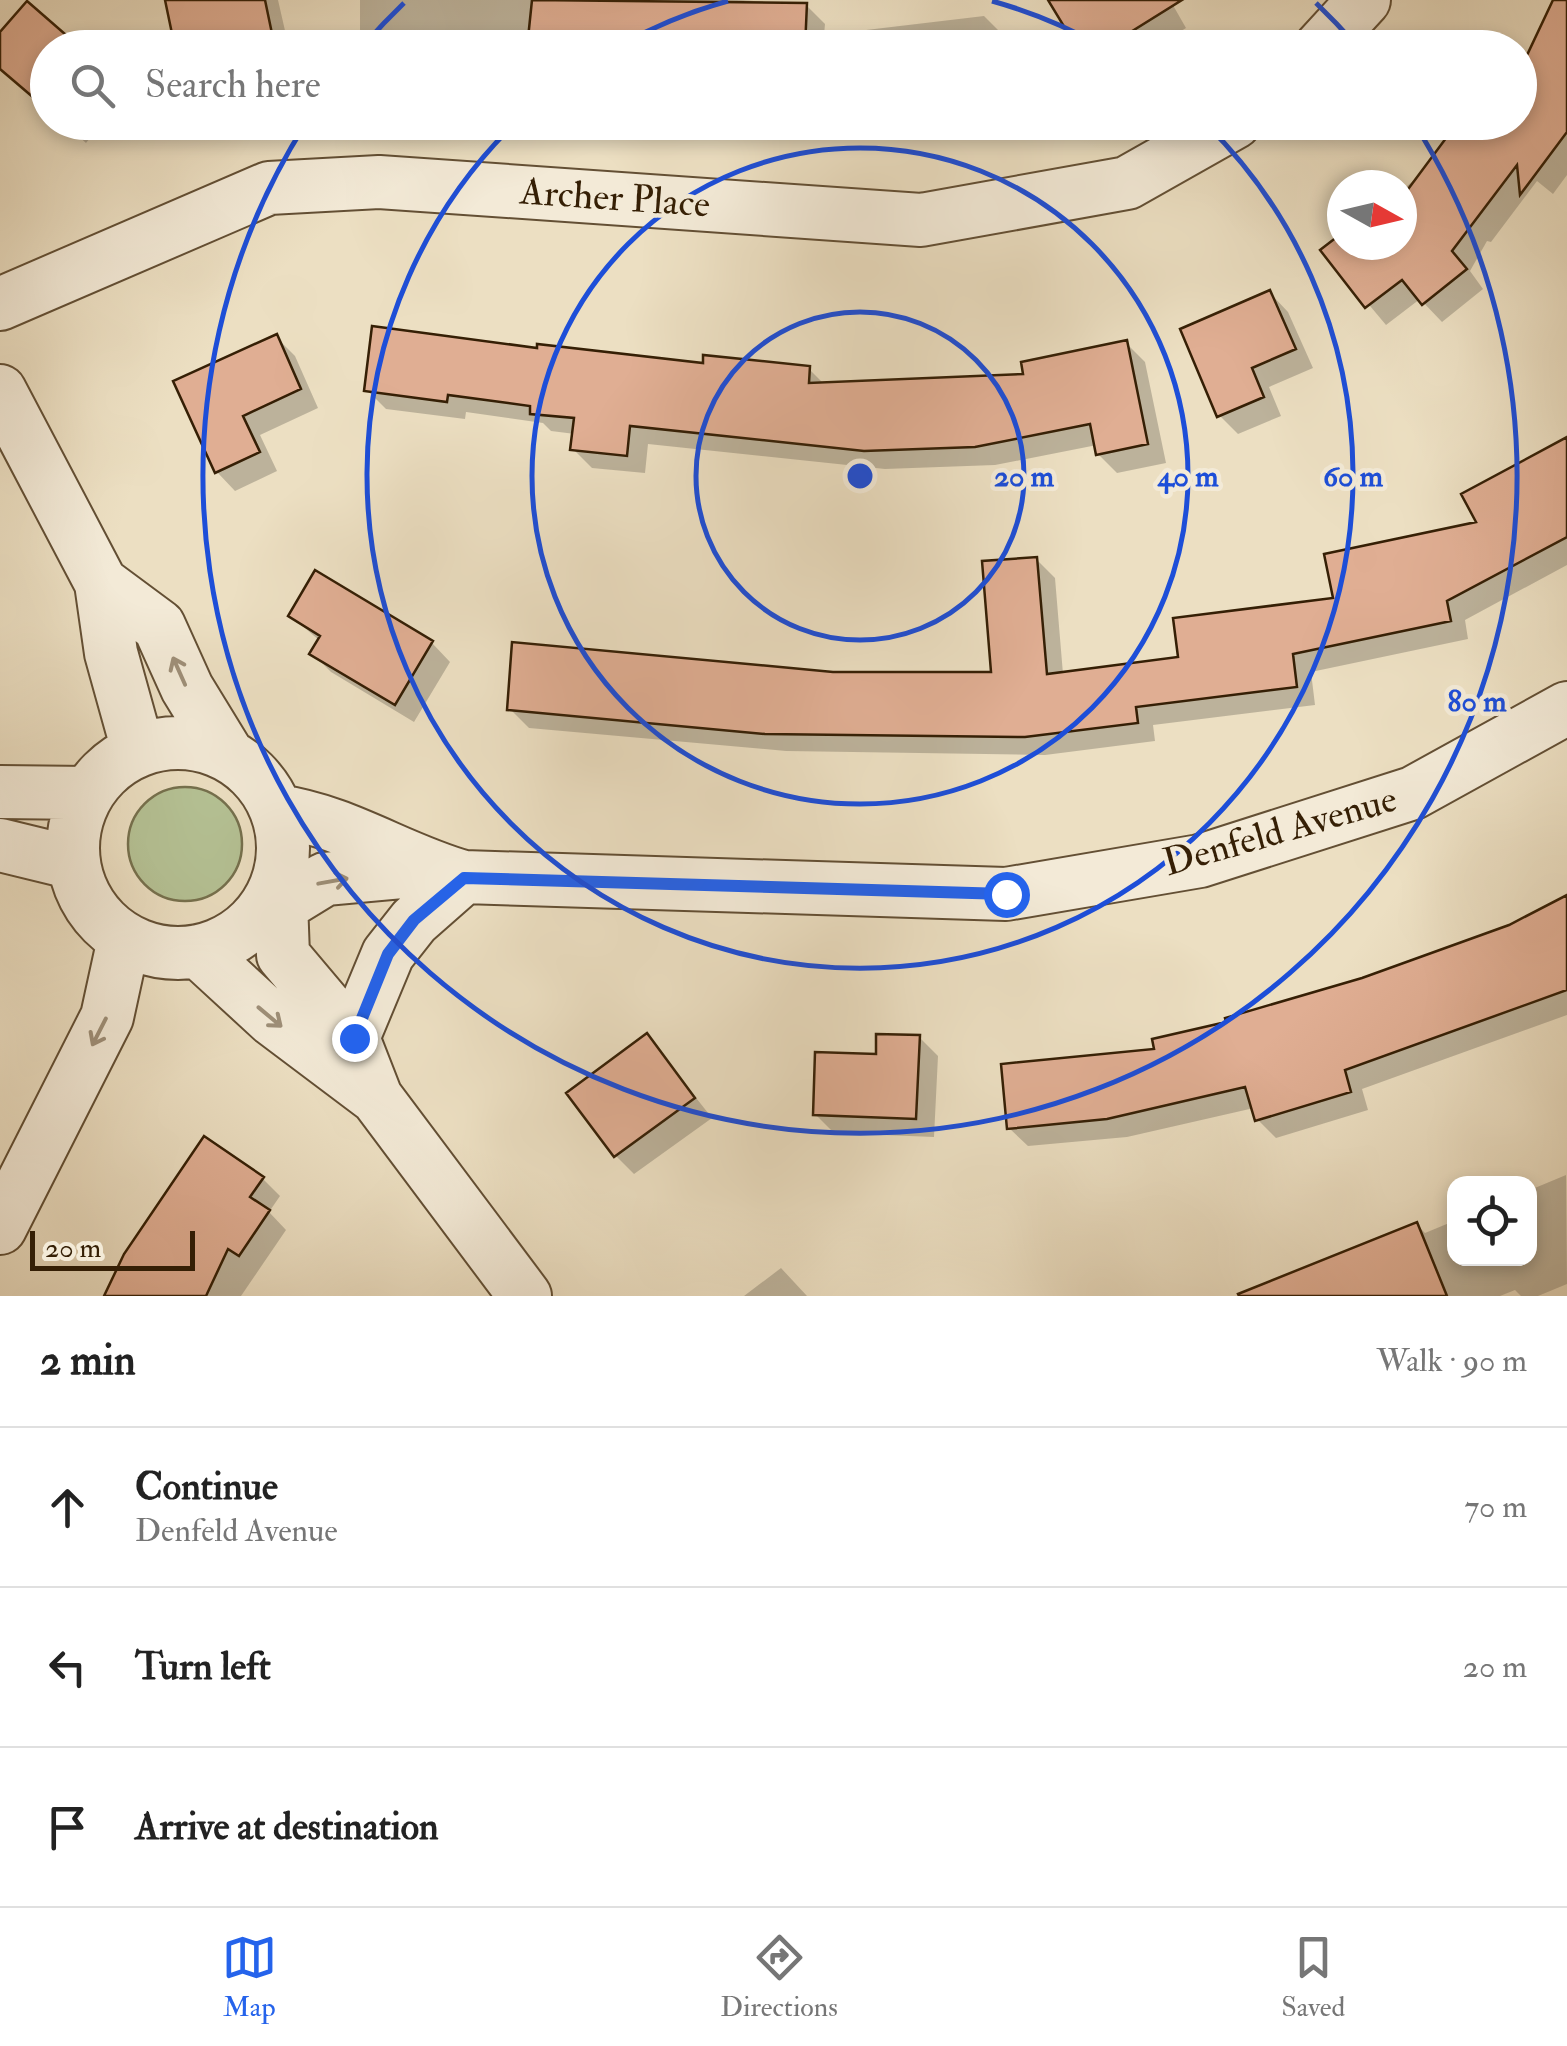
<!DOCTYPE html>
<html lang="en">
<head>
<meta charset="utf-8">
<style>
  :root { --surface:#fff; --page:#f6f6f6; --text:#222; --muted:#767676; --line:#e0e0e0; --accent:#2563eb }
  body { margin:0; font-family:"IM FELL Double Pica",serif; background:var(--page); color:var(--text) }
  .controls { position:absolute; right:30px; bottom:30px; display:grid; overflow:hidden; border-radius:20px; box-shadow:0 5px 15px #0003 }
  .controls button { width:90px; height:90px; display:grid; place-items:center; padding:0; border:0; border-bottom:2px solid var(--line); background:var(--surface); color:var(--text); font:50px sans-serif }
  .compass { position:absolute; left:1327px; top:170px; width:90px; height:90px; border-radius:50%; background:var(--surface); box-shadow:0 5px 15px #0003; rotate:98deg }
  .scale { position:absolute; left:30px; bottom:25px; width:165px; box-sizing:border-box; padding-left:10px; border:5px solid #351f05; border-top:0; font-size:28px; line-height:35px; white-space:nowrap; color:#351f05; -webkit-text-stroke:8px #f3ead7; paint-order:stroke }
  .stop { position:absolute; width:30px; height:30px; margin:-22px; border:8px solid #2563eb; border-radius:50%; background:#fff }
  .stop.end { background:#2563eb; border-color:#fff; box-shadow:0 2px 10px #0008 }
  .list { margin:0; padding:0; list-style:none }
  h2 { display:flex; justify-content:space-between; align-items:center; height:130px; margin:0; padding:0 40px; font-size:42px }
  h2 small { font-size:32px; font-weight:400; color:var(--muted) }
  .list li { display:grid; grid-template-columns:65px 1fr auto; gap:30px; align-items:center; box-sizing:border-box; height:160px; padding:0 40px; border-top:2px solid var(--line) }
  .list b { display:block; font-size:38px; white-space:nowrap }
  .list p { margin:0; font-size:32px; white-space:nowrap; color:var(--muted) }
  .list em { font-size:32px; font-style:normal; color:var(--muted) }
  .icon { flex:none; width:55px; height:55px; fill:none; stroke:currentColor; stroke-width:2; stroke-linecap:round; stroke-linejoin:round }
  .map { position:relative; flex:none; width:1567px; height:1296px; overflow:hidden }
  .search { position:absolute; background:var(--surface); box-shadow:0 5px 15px #0003; left:30px; right:30px; top:30px; height:110px; display:flex; align-items:center; gap:25px; box-sizing:border-box; padding:0 35px; border-radius:55px; color:var(--muted); font-size:38px }
  .sheet { height:610px; background:var(--surface) }
  nav { display:flex; justify-content:space-around; align-items:center; box-sizing:border-box; height:140px; border-top:2px solid var(--line); background:var(--surface); font-size:28px; color:var(--muted) }
  nav a { display:grid; justify-items:center; gap:5px }
  nav .on { color:var(--accent) }
  .map>svg:first-child { display:block }
  .green { fill:#b5c295; stroke:#75704d; stroke-width:2.5 }
  .shadow { fill:#0003 }
  .building { fill:#e0ae93; stroke:#351f05; stroke-width:2.5 }
  .lines { fill:none; stroke-linecap:round; stroke-linejoin:round }
  .minor-casing { stroke:#634f34; stroke-width:56 }
  .minor { stroke:#f3ead7; stroke-width:52 }
  .oneway { stroke:#9e8f78 }
  .route { stroke:#2563eb; stroke-width:12 }
  .ring { fill:none; stroke:#1d4ed8; stroke-width:5 }
  .labels { text-anchor:middle; dominant-baseline:central; stroke-width:9; stroke-linejoin:round; paint-order:stroke }
  .street-label { font-size:38px; fill:#351f05; stroke:#f3ead7 }
  .centre { fill:#1d4ed8; stroke:#f3ead7; stroke-width:5 }
  .ring-label { font-size:30px; text-anchor:middle; font-weight:bold; fill:#1d4ed8; stroke:#f3ead7; stroke-width:9; stroke-linejoin:round; paint-order:stroke }
</style>
</head>
<body>
<div class="map">
<svg width="1567" height="1296" viewBox="0 0 1567 1296">
  <rect width="100%" height="100%" fill="#ecdfc2"/>
  <filter id="stains"><feTurbulence type="fractalNoise" baseFrequency=".002" numOctaves="4"/><feColorMatrix values="0 0 0 0 .2 0 0 0 0 .09 0 0 0 0 .02 0 0 0 .5 -.17"/></filter>
  <radialGradient id="worn" r=".72"><stop offset=".6" stop-color="#630" stop-opacity="0"/><stop offset="1" stop-color="#630" stop-opacity=".3"/></radialGradient>
  <path class="green" d="M128 844a57 57 0 1 1 114 0a57 57 0 1 1-114 0Z"/>
  <path class="shadow" d="M172,0H278L289,48H178Z
    M360,0H740L806,5L825,24L824,35L984,16L1003,35L1004,48H372L360,35Z
    M1051,0H1170L1186,28L1153,48H1080Z
    M1555,0H1567V175L1553,194L1537,181L1491,242L1487,241L1470,271L1483,289L1442,322L1420,299L1386,325L1324,251L1342,236V245H1402V190L1423,173L1520,122V76Z
    M63,122H103L86,143Z
    M1270,293L1288,312L1313,368L1269,387L1281,416L1238,434L1220,416Z
    M276,337L295,356L318,408L260,435L277,471L235,491L217,472Z
    M1126,343L1145,362L1166,463L1117,473L1098,454L1097,445L995,465L885,469L648,444L645,473L592,468L573,449L575,434L551,431L543,423L466,412L465,419L386,409L367,390L539,351L705,366L809,369L825,385L1026,377Z
    M1567,449V565L1465,620L1468,639L1311,672L1315,705L1153,725L1155,741L1045,755L786,751L529,728L510,709L833,674L994,675L1036,559L1055,578L1063,674L1180,659L1336,600L1479,524Z
    M291,616L432,643L450,662L414,722L331,672L312,653L320,641Z
    M1567,897V1015L1362,1089L1368,1110L1276,1138L1257,1119L1254,1108L1127,1137L1028,1146L1009,1128L1157,1051L1510,927Z
    M647,1036L712,1118L634,1174L616,1156Z
    M919,1037L938,1056L934,1137L834,1133L815,1114L878,1057Z
    M1566,1175L1567,1284L1538,1296H1521L1515,1290L1500,1296H1260L1417,1225L1425,1233L1454,1221V1258H1530V1190Z
    M262,1178L280,1196L269,1212L286,1230L241,1296H106Z
    M781,1268L807,1296H744Z"/>
  <path class="building" d="M165,0H265L275,48H175Z
    M532,0L807,3L805,48H527Z
    M1048,0H1182L1105,48H1077Z
    M1553,0H1567V132L1520,195L1517,165L1452,251L1467,269L1422,305L1402,280L1365,308L1320,250L1342,233V245H1402V187L1406,192L1458,122H1520V70Z
    M27,1L81,48H48V110L0,69V32Z
    M1270,290L1296,349L1252,368L1264,397L1217,417L1180,329Z
    M372,326L537,348V344L703,363V355L810,366L809,383L1023,374L1021,362L1127,340L1148,444L1096,455L1090,424L975,447L864,451L630,426L627,456L570,450L574,418L530,414V406L448,395L447,402L364,391Z
    M277,334L301,389L243,416L260,452L215,473L173,381Z
    M1567,437V537L1447,601L1451,621L1293,654L1297,687L1136,707L1138,723L1025,737L765,734L507,710L512,642L833,672H991L982,561L1037,557L1047,674L1178,657L1173,618L1333,598L1324,554L1476,522L1461,494Z
    M315,570L433,641L395,705L309,654L320,636L288,616Z
    M1567,895V990L1345,1070L1351,1092L1255,1121L1245,1087L1107,1119L1007,1129L1001,1064L1154,1049L1152,1039L1226,1022L1225,1018L1362,978L1509,925Z
    M647,1033L695,1098L614,1157L566,1093Z
    M876,1034L920,1035L916,1119L813,1115L815,1052L876,1054Z
    M204,1136L264,1177L250,1197L270,1210L239,1256L228,1249L206,1296H104L124,1254Z
    M1417,1222L1447,1296H1239L1238,1294Z"/>
  <g class="lines">
    <defs>
      <path id="minor" d="M1320,48L1364,0
        M0,304L269,188L379,182L921,220L1127,183L1235,122
        M0,391L101,583L111,653L138,750
        M101,583L159,626L187,688L228,755
        M73 848a105 105 0 1 1 210 0a105 105 0 1 1-210 0Z
        M0,792L88,793
        M277,811C347,821 399,859 464,877L1006,894L1200,861L1413,793L1567,708
        M0,845L74,863
        M280,875L283,955L353,1038L376,1097L525,1296
        M258,920L325,879L434,869
        M198,951L273,1020L374,1096
        M353,1038L388,954L414,921L464,877
        M0,1228L107,1017L124,939"/>
    </defs>
    <use href="#minor" class="minor-casing"/>
    <use href="#minor" class="minor"/>
  </g>
  <defs><path id="oneway-shaft" d="M-6 0H5M1.5-3L5.5 0L1.5 3" fill="none" stroke-width="1.6" stroke-linecap="round" stroke-linejoin="round" transform="scale(2.5)"/></defs>
  <g class="oneway">
    <use href="#oneway-shaft" transform="translate(179 671) rotate(-114)"/>
    <use href="#oneway-shaft" transform="translate(333 881) rotate(-10)"/>
    <use href="#oneway-shaft" transform="translate(270 1017) rotate(40)"/>
    <use href="#oneway-shaft" transform="translate(99 1032) rotate(117)"/>
  </g>
  <g class="lines">
    <path class="route" d="M354,1038L388,954L414,920L464,878L1006,894"/>
  </g>
  <g class="ring">
    <circle cx="860" cy="476" r="164"/>
    <circle cx="860" cy="476" r="328"/>
    <path d="M617 47A493 493 0 0 1 728 1M992 1A493 493 0 0 1 1103 47M1206 124A493 493 0 1 1 514 124"/>
    <path d="M364 45A657 657 0 0 1 404 3M1316 3A657 657 0 0 1 1356 45M1414 123A657 657 0 1 1 306 123"/>
  </g>
  <g class="labels">
    <g class="street-label">
      <text transform="translate(615 198) rotate(4)">Archer Place</text>
      <text transform="translate(1280 831) rotate(-16)">Denfeld Avenue</text>
    </g>
  </g>
  <circle cx="860" cy="476" r="15" class="centre"/>
  <g class="ring-label">
    <text x="1024" y="486">20 m</text>
    <text x="1188" y="486">40 m</text>
    <text x="1353" y="486">60 m</text>
    <text x="1477" y="711">80 m</text>
  </g>
  <rect width="100%" height="100%" filter="url(#stains)"/>
  <rect width="100%" height="100%" fill="url(#worn)"/>
</svg>
<div class="controls">
<button><svg class="icon" aria-label="locate" viewBox="0 0 24 24"><circle cx="12" cy="12" r="6"/><path d="M12 2v4M12 18v4M2 12h4M18 12h4"/></svg></button>
</div>
<svg class="compass" viewBox="-18 -18 36 36"><path d="M0-13l5 13h-10z" fill="#e53935"/><path d="M0 13l5-13h-10z" fill="#767676"/></svg>
<div class="scale">20 m</div>
<div class="stop" style="left:1006px;top:894px"></div>
<div class="stop end" style="left:354px;top:1038px"></div>
<div class="search"><svg class="icon" aria-label="search" viewBox="0 0 24 24"><circle cx="10" cy="10" r="6"/><path d="M15 15l6 6"/></svg>Search here</div>
</div>
<section class="sheet">
<h2>2 min<small>Walk · 90 m</small></h2>
<ul class="list">
<li><svg class="icon" aria-label="ahead" viewBox="0 0 24 24"><path d="M12 20V5M6 11l6-6 6 6"/></svg><div><b>Continue</b><p>Denfeld Avenue</p></div><em>70 m</em></li>
<li><svg class="icon" aria-label="left" viewBox="0 0 24 24"><path d="M17 20v-9H6M10 6l-5 5 5 5"/></svg><div><b>Turn left</b></div><em>20 m</em></li>
<li><svg class="icon" aria-label="arrive" viewBox="0 0 24 24"><path d="M6 21V4h12l-3 4 3 4H6"/></svg><div><b>Arrive at destination</b></div></li>
</ul>
</section>
<nav>
<a class="on"><svg class="icon" aria-label="map" viewBox="0 0 24 24"><path d="M3 6l6-2 6 2 6-2v14l-6 2-6-2-6 2zM9 4v14M15 6v14"/></svg>Map</a>
<a><svg class="icon" aria-label="directions" viewBox="0 0 24 24"><path d="M12 3l9 9-9 9-9-9zM9 14v-3h6M13 9l2 2-2 2"/></svg>Directions</a>
<a><svg class="icon" aria-label="saved" viewBox="0 0 24 24"><path d="M7 4h10v16l-5-4-5 4z"/></svg>Saved</a>
</nav>
</body>
</html>
